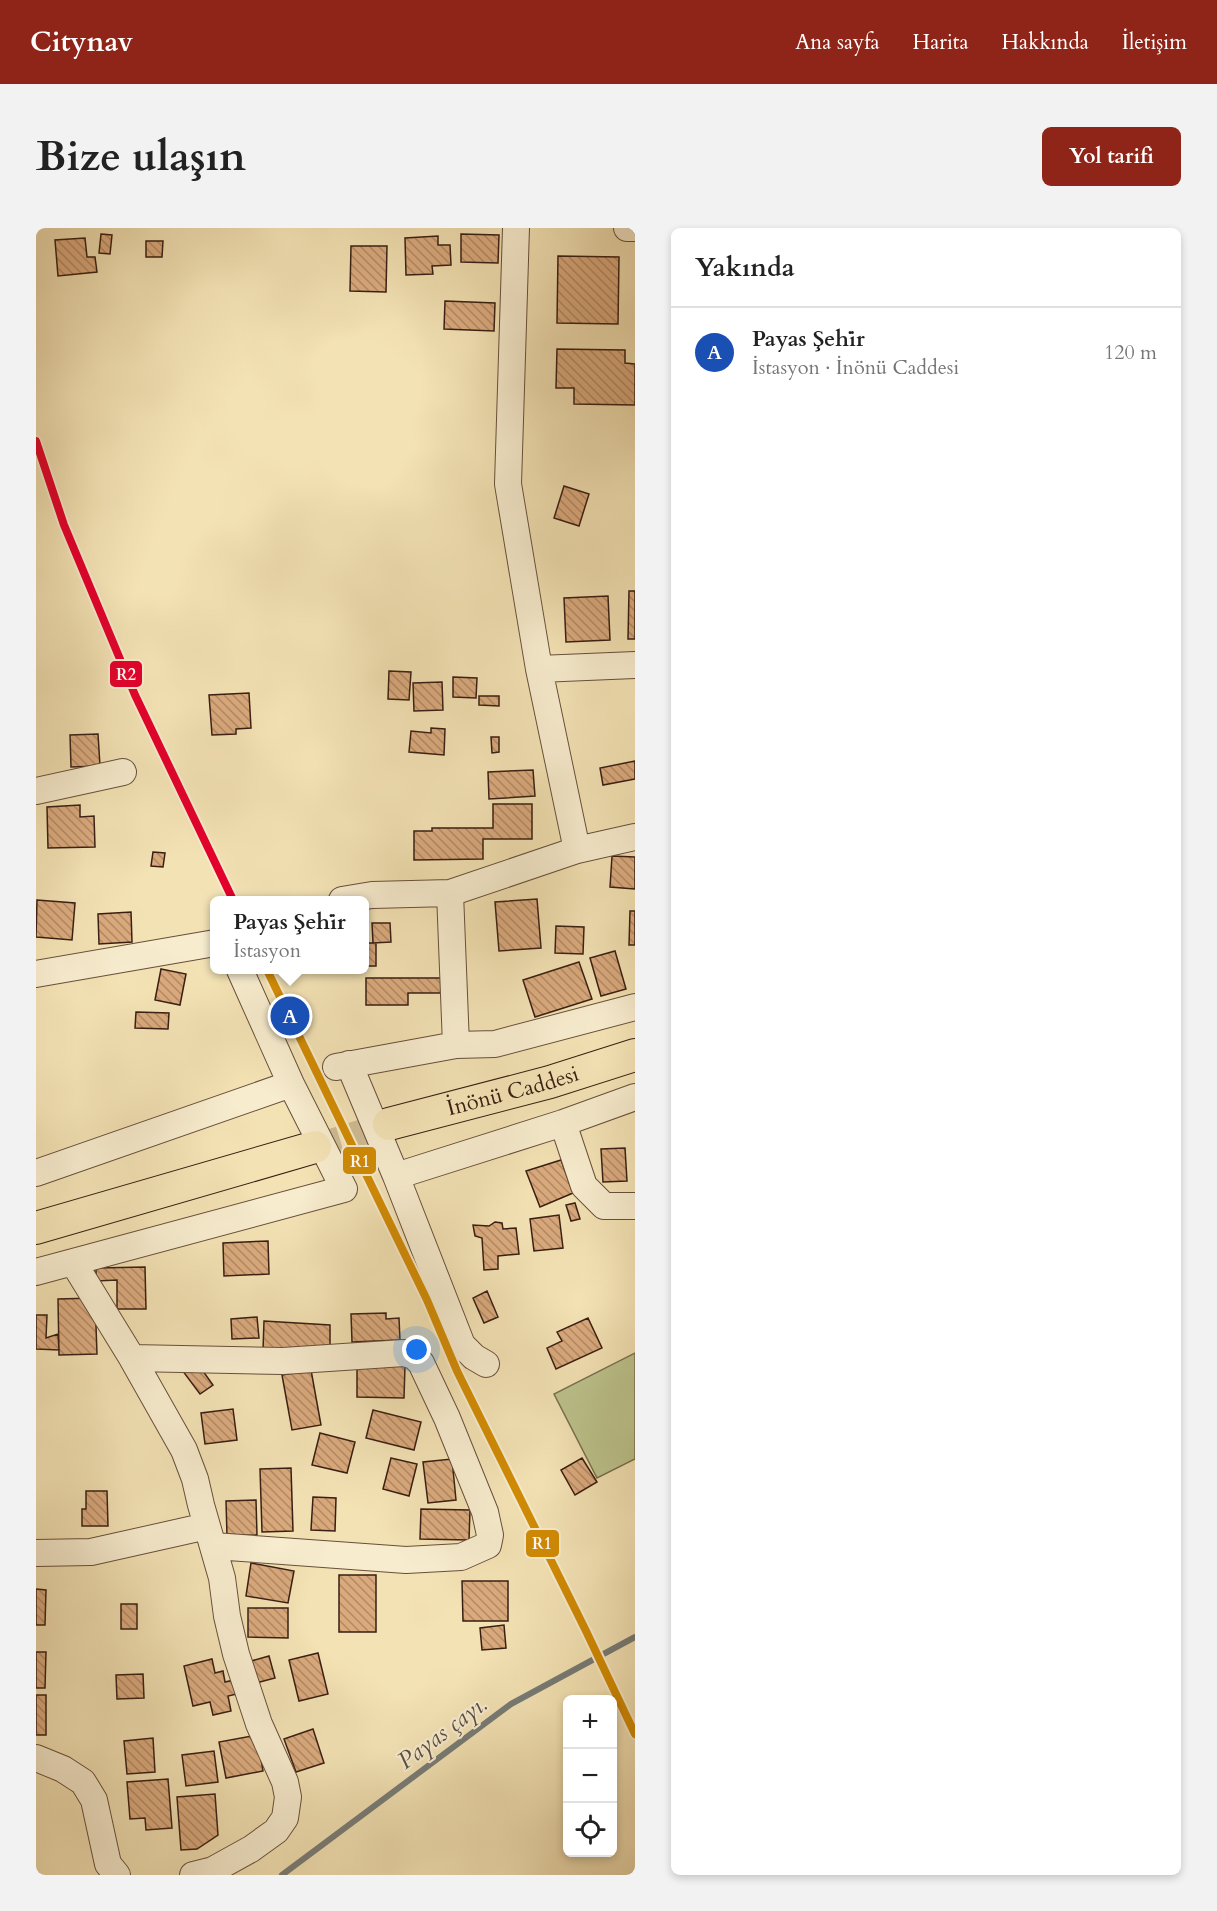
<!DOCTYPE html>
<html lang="tr">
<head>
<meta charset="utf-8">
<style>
  :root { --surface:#fff; --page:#f2f2f2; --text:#222; --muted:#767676; --line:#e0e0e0; --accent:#8f2418 }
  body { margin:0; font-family:Cardo,serif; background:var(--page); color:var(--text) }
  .controls { position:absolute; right:18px; bottom:18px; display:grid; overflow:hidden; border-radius:9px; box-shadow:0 3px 9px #0003 }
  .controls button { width:54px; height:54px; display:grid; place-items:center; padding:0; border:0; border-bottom:2px solid var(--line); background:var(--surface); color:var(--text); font:30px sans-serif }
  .you { position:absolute; left:381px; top:1122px; width:21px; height:21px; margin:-15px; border:4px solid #fff; border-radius:50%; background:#1a73e8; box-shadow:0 0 0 9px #1a73e833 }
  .badge { display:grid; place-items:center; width:39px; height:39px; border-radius:50%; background:var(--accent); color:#fff; font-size:20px; font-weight:700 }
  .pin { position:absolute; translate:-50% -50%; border:3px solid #fff; box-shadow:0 2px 6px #0006 }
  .popup { position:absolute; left:174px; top:668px; width:159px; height:78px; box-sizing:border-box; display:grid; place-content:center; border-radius:9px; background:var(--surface); filter:drop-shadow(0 2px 4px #0005); font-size:20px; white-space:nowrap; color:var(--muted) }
  .popup b { font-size:22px; color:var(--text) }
  .popup::after { content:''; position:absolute; left:50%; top:100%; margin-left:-12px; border:12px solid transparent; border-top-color:var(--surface) }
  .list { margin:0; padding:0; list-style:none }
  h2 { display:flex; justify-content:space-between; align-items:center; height:78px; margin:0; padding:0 24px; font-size:26px }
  h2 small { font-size:20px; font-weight:400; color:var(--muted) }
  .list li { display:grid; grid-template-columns:39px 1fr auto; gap:18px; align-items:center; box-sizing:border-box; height:90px; padding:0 24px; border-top:2px solid var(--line) }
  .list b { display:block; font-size:22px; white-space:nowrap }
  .list p { margin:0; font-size:20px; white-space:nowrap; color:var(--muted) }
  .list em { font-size:20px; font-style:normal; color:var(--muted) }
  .icon { flex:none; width:33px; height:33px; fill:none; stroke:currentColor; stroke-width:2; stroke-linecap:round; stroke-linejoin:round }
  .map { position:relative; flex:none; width:599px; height:1647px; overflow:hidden; border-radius:9px }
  header { display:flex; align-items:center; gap:36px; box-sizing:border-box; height:84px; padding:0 30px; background:var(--accent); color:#fff }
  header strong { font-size:28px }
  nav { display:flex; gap:33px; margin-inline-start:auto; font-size:21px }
  .intro { display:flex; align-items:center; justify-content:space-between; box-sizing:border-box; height:144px; padding:0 36px }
  h1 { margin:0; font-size:42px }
  .button { padding:15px 27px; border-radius:9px; background:var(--accent); color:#fff; font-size:21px; font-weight:700 }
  main { display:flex; gap:36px; padding:0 36px }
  aside { flex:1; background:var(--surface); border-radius:9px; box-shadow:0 3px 9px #0003 }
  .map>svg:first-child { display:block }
  .pitch { fill:#bcc38c; stroke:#7a7050; stroke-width:1.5 }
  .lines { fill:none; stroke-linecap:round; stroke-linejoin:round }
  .stream { stroke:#777c77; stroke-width:6 }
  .building { fill:url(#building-back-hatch); stroke:#391e13; stroke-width:1.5 }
  .minor-tunnel { stroke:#cebb94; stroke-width:26; stroke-dasharray:26 13; stroke-linecap:butt }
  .minor-casing { stroke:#684f3b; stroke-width:28 }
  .major-casing { stroke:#391e13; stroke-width:34 }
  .minor { stroke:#f7ecce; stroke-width:26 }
  .major { stroke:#f3e2b4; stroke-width:32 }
  .rail-1-casing { stroke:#f7ecce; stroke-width:12 }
  .rail-2-casing { stroke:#f7ecce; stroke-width:12 }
  .rail-1 { stroke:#d18b04; stroke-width:8 }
  .rail-2 { stroke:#e4002b; stroke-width:8 }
  .labels { text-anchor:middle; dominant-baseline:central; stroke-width:4.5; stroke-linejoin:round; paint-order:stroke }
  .street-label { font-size:22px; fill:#391e13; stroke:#f7ecce }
  .water-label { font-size:24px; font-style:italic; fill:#584d45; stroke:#f7ecce }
  .line-badge { stroke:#f7ecce; stroke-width:2 }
  .badge-label { font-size:16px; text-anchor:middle; font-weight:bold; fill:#fff }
</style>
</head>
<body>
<header>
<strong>Citynav</strong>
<nav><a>Ana sayfa</a><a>Harita</a><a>Hakkında</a><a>İletişim</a></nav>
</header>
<div class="intro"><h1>Bize ulaşın</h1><a class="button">Yol tarifi</a></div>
<main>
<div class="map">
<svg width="599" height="1647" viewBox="0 0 599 1647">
  <defs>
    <pattern id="building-back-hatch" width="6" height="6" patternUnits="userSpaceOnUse" patternTransform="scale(1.5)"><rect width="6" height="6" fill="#daaa7d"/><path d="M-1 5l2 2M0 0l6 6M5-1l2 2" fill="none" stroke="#b28a65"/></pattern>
  </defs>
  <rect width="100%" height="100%" fill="#f3e2b4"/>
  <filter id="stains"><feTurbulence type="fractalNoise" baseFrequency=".00333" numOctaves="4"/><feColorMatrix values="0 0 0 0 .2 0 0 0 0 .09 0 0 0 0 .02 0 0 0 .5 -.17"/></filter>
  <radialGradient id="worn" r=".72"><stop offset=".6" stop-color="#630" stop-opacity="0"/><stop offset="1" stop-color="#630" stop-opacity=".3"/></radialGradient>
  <path class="pitch" d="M599,1125V1231L561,1250L518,1166Z"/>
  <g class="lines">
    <path class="stream" d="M246,1647L475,1476L599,1409"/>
  </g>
  <path class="building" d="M65,6L76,7L74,26L63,25Z
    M425,6L463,7L462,35L425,34Z
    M402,8V17H414L415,37L396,38L397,46L370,47L369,10Z
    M49,10L51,29H59L61,44L22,48L19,12Z
    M110,13H127L126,29H110Z
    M315,18H351L350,64L314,63Z
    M522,28L583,29L582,96L521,95Z
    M409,73L459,75L458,103L408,101Z
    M521,121L589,122V135L599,136V177L538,176V160H520Z
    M528,258L553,266L543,298L518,290Z
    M593,363H599V411H592Z
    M572,368L574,412L530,414L528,370Z
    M353,443L375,444L373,472L352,471Z
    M417,449L441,450L440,470L417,469Z
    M406,454L407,482L378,483L377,455Z
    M213,465L215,500L200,501V506L176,507L173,467Z
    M443,468H463V478L443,477Z
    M395,500L409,501L408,527L373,524L375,503L395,505Z
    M62,506L64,538L35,539L34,507Z
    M455,509H463V524L456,525Z
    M599,533V551L567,557L564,540Z
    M497,542L499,568L453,571L452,544Z
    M457,576H496V611H447V631L378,632V603H396V600H457Z
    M44,577V589L58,588L59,619L12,620L11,579Z
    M117,624L129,625L127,639L115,638Z
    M576,628L599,629V661L574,659Z
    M501,671L505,720L463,723L459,674Z
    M1,672L39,675L36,712L0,709Z
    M594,683H599V717H593Z
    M95,684L96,714L63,716L62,686Z
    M336,695H354L355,714L337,715Z
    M520,698L548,699L547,726L519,725Z
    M331,715H340V738H331Z
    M579,723L590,761L565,768L554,730Z
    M543,734L556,771L499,789L487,752Z
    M125,741L150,746L144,777L119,772Z
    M330,750H412V765H372V777H330Z
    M100,784L133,785L132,801L99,800Z
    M589,920L591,953L567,954L565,921Z
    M525,932L537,965L504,979L490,943Z
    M539,975L544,991L535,993L530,977Z
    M523,987L527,1020L498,1023L494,991Z
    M459,994L466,995L467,1001L480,1000L483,1026L462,1028V1041L448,1042L446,1010L439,1008L437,997L453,998Z
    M232,1013L233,1046L188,1048L187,1015Z
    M109,1039L110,1081H81V1052L60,1053V1040Z
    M451,1063L462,1089L448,1095L437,1070Z
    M59,1070L61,1126L23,1127L22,1071Z
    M350,1085V1091L363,1090L364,1112L316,1114L315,1086Z
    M0,1087H11L10,1110L22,1106L23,1122L0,1121Z
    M221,1089L223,1110L196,1111L195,1091Z
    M552,1090L566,1120L520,1141L511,1120L526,1113L521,1104Z
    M228,1093L294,1097V1121L227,1122Z
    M159,1132L177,1157L164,1166L146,1142Z
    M321,1137L369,1138L368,1170L321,1169Z
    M275,1142L285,1197L256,1202L246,1147Z
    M197,1181L201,1212L169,1216L165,1185Z
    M337,1182L385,1194L378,1222L330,1210Z
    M284,1205L319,1214L311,1245L276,1237Z
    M355,1230L381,1236L373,1268L347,1261Z
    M546,1230L561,1254L539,1267L525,1242Z
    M416,1231L420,1272L392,1275L387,1234Z
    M255,1240L257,1303L226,1304L224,1241Z
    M50,1263H71L72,1298H46V1281H50Z
    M277,1269L300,1270L299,1303L275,1302Z
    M220,1272L221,1307L191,1308L190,1273Z
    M385,1281L434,1282L433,1312L384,1311Z
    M215,1335L258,1343L252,1375L210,1368Z
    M303,1347H340V1404H303Z
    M426,1353H472V1393H427Z
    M0,1361L10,1362L9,1397H0Z
    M85,1376H101V1401H85Z
    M212,1380H252V1410L212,1409Z
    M468,1397L470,1420L446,1422L444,1400Z
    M0,1424H10L9,1460H0Z
    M282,1425L292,1466L263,1473L253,1432Z
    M233,1428L239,1450L220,1455L215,1433Z
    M176,1431L179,1445L187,1443L189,1454L198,1452L201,1466L192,1468L195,1483L177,1487L174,1474L157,1478L148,1438Z
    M107,1446L108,1470L81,1471L80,1447Z
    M0,1467H10V1507H0Z
    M277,1501L288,1535L260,1544L248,1511Z
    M221,1507L227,1543L190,1550L183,1514Z
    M117,1510L119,1544L91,1546L88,1513Z
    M178,1523L182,1554L150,1558L146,1527Z
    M132,1551L136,1600L110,1602L109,1590L94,1591L91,1554Z
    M179,1566L182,1607L161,1621L145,1622L141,1569Z"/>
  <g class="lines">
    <path class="minor-tunnel" d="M279,919L353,896"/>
    <defs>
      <path id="minor" d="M480,0L472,256L503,441L541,622L599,609
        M591,0H599
        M503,441L599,437
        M0,563L87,544
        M306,672L336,667L414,665
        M0,746L179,715
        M420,817L414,665L541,622
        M313,836L360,948L527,895L599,869
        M300,839L420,817L459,816L599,779
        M527,895L548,958L568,978H599
        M0,945L255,856L204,742
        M360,948L426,1117L438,1129L450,1136
        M37,1034L308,961L255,856
        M0,1044L37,1034L96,1130L148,1222L159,1251L165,1277L186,1350L191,1388L200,1426L223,1496L249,1554L252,1569L249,1590L240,1603L215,1621L177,1642L157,1647
        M96,1130L247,1133L368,1125L378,1128L385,1135L411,1190L449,1284L454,1307L452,1317L425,1329L370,1332L178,1318
        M0,1325L55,1324L171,1298
        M0,1530L27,1541L47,1554L58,1572L72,1636L81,1647"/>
      <g id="major">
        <path id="s1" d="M353,896L514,854L599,827"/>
        <path d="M0,1000L279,919"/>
      </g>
    </defs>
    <use href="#minor" class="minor-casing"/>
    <use href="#major" class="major-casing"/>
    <use href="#minor" class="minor"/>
    <use href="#major" class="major"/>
    <defs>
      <path id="rail-1" d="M231,742L391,1072L421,1143L550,1403L599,1506"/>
      <path id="rail-2" d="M0,213L28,297L99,467L197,672"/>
    </defs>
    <use href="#rail-1" class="rail-1-casing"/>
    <use href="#rail-2" class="rail-2-casing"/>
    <use href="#rail-1" class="rail-1"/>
    <use href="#rail-2" class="rail-2"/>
  </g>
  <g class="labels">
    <g class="street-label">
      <text stroke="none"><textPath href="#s1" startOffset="128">İnönü Caddesi</textPath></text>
    </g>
    <g class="water-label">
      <text transform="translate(406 1505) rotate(-37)">Payas çayı.</text>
    </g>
  </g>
  <g class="line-badge">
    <rect x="73" y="432" width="34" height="28" rx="6" fill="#e4002b"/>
    <rect x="306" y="918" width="35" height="29" rx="6" fill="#d18b04"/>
    <rect x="489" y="1301" width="35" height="29" rx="6" fill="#d18b04"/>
  </g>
  <g class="badge-label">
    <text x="90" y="452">R2</text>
    <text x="324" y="939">R1</text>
    <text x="506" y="1321">R1</text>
  </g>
  <rect width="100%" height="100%" filter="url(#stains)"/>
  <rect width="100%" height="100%" fill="url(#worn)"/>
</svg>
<div class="controls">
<button>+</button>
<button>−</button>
<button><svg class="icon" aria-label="locate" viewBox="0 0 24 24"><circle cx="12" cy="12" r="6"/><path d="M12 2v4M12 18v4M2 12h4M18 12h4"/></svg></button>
</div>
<div class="you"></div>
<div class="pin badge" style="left:254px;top:788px;background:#1a4fb4">A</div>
<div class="popup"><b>Payas Şehi̇r</b>İstasyon</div>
</div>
<aside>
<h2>Yakında<small></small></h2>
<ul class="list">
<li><span class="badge" style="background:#1a4fb4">A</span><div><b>Payas Şehi̇r</b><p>İstasyon · İnönü Caddesi</p></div><em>120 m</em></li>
</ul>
</aside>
</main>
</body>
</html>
